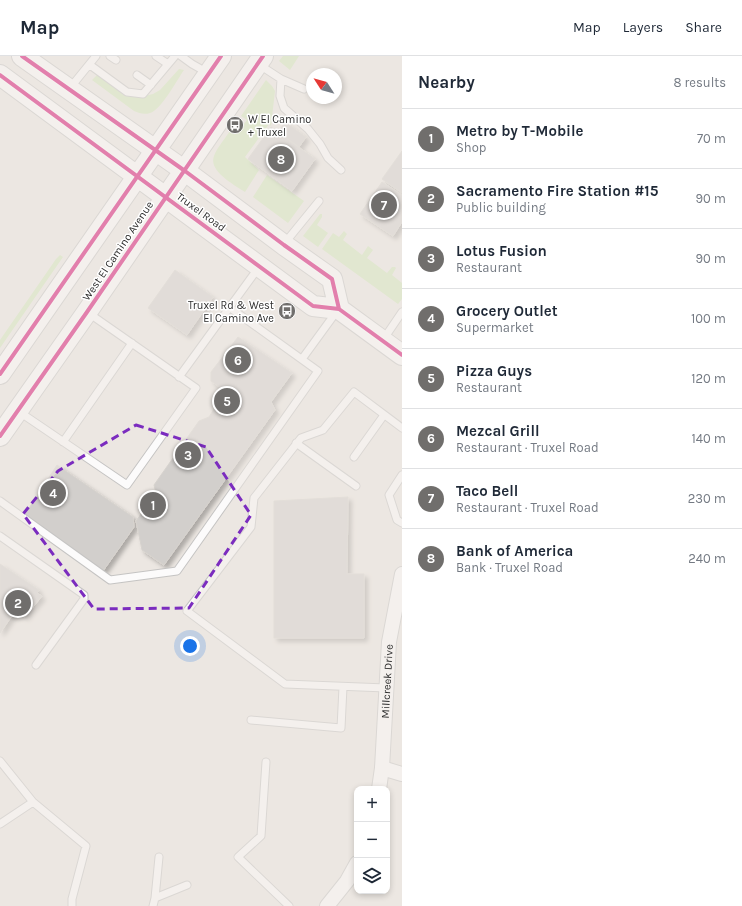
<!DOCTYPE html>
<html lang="en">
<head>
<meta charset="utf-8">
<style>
  :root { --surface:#fff; --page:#f2f2f3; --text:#1f2937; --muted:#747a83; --line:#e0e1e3; --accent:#706e6c }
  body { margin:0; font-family:Karla,sans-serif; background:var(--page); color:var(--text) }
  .controls { position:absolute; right:12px; bottom:12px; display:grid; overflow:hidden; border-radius:8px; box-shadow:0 2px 6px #0003 }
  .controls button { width:36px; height:36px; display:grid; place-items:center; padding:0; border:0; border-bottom:1px solid var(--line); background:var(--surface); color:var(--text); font:20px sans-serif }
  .compass { position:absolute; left:306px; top:12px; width:36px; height:36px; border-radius:50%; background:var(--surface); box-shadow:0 2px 6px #0003; rotate:306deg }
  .you { position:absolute; left:190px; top:590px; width:14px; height:14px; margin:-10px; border:3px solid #fff; border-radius:50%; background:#1a73e8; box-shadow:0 0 0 6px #1a73e833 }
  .badge { display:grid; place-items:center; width:26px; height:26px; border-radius:50%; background:var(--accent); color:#fff; font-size:13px; font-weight:700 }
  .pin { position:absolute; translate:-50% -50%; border:2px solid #fff; box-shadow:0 1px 4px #0006 }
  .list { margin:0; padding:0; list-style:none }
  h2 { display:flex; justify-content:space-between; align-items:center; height:52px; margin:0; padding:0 16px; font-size:17px }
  h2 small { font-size:13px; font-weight:400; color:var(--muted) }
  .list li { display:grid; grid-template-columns:26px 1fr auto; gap:12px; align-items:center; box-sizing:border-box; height:60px; padding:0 16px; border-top:1px solid var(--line) }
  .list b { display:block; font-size:15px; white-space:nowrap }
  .list p { margin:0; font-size:13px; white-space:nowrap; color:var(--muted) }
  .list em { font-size:13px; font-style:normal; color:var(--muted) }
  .icon { flex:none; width:22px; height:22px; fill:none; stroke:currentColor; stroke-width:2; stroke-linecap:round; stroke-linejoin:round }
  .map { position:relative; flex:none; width:402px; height:850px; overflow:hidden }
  header { display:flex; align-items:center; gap:24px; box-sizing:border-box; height:56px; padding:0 20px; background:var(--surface); border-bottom:1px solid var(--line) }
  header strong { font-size:19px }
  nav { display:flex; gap:22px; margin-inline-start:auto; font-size:14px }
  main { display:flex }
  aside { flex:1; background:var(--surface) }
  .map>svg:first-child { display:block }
  .green { fill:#d2e7ba }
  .building { fill:#d2cfcc; stroke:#d7d3ce; filter:url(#shadow) }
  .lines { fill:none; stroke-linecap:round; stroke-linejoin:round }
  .service-casing { stroke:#c5c4c3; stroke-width:9 }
  .minor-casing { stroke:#c5c4c3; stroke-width:16 }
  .secondary-casing { stroke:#c5c4c3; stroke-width:22 }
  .service { stroke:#fcfbfb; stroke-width:7 }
  .minor { stroke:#fcfbfb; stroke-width:14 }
  .secondary { stroke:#fcfbfb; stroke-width:20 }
  .cycleway-casing { stroke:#fff; stroke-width:6 }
  .cycleway { stroke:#d6006c; stroke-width:4 }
  .marked { fill:none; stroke:#7b2cbf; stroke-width:3; stroke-dasharray:8 5; stroke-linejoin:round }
  .labels { text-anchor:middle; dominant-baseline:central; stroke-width:3; stroke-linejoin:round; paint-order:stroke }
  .poi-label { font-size:11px; fill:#2d2d2d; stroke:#fff; text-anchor:start }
  .street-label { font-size:11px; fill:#2d2d2d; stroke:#fff }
</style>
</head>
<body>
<header>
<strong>Map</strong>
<nav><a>Map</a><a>Layers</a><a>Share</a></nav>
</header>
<main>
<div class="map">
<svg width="402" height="850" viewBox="0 0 402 850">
  <defs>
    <filter id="shadow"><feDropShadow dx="3.5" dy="3.5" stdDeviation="2" flood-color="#0004"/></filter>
  </defs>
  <rect width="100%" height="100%" fill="#ece7e2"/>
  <path class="green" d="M283,0H299L290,14L279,5Z
    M179,13L184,14C177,24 161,54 150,57C144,59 139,57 134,55L92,24L97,19H100L144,40L153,38L160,34Z
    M266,24L272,30L275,35L271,70L269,68L245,101L259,114L245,136C235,129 208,115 214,100C217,91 226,82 231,73L237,77L247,64L241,60Z
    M267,119L304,145L288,167L253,141Z
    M320,158H322V161L317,169L328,177L318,191L303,180Z
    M344,175L347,178L343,184L362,199L368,190L373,194L367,202L387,217L392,211H395L396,212L392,219L402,227V243L398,248L322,193L333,177L339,181Z
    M60,199L63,201L0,292V284L56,203Z"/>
  <path class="building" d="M285,66L306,81L299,91L278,76Z
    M271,71L315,103L292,135L248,103Z
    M402,95V137L382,123Z
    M382,126L402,139V166L393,180L360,158Z
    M175,214L213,241L187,279L148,252Z
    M238,281L292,317L271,346L275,354L164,509L142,494L136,465L156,437L154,429L199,365L209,361L225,335L211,325V316Z
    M57,409L133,461L134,471L103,515L24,460Z
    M348,441L347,518H364V582H274V445Z
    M0,508L39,534L37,537L42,540L25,561L16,554L0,577Z"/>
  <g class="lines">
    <defs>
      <path id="service" d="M110,0L116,4
        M156,0L168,8
        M181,0L192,8L208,17
        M258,8L281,23L304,33
        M90,9L127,36L143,38L175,0
        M137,19L151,29
        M281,23L280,40L284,52L308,73L320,88L328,102L341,114
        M70,32L96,0
        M284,188L319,145
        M383,284L402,256
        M302,303L337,255
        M179,321L259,211
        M18,355L127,429L196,332L87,256
        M63,386L132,287
        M296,387L356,430
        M354,401L384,359
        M402,419L389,439L397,464L402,467
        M0,445L110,524L177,515L318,315L229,251
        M0,480L84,539V543L36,609
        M386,632L285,628L187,555L251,471L254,442L301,382L323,374L354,336L402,372
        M251,664L341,672L343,631
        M0,705L33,746L86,790L72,843V850
        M266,706L261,780L238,801L289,850
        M0,768L33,746
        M155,842L159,801
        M153,850L155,842L187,829"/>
      <g id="minor">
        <path d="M382,712L402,718"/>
        <path id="s1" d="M379,733L382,712L389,586L402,518"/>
        <path d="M327,850L347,825L357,807"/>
      </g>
      <path id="secondary" d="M22,0L185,115L284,189L332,223L339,253
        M0,19L313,250L339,253L402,299
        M0,318L221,0
        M0,380L87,256L263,0"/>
    </defs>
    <use href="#service" class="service-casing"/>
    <use href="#minor" class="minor-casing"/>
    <use href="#secondary" class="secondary-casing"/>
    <use href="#service" class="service"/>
    <use href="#minor" class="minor"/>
    <use href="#secondary" class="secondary"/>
    <defs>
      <path id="cycleway" d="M22,0L185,115L284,189L332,223L339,253
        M0,19L313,250L339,253L402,299
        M0,318L221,0
        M0,380L87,256L263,0"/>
    </defs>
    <use href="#cycleway" class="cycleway-casing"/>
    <use href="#cycleway" class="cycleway"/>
  </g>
  <path d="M0 0H402V850H0ZM136,369L206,391L251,459L189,552L94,553L23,458L58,415Z" fill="#ece7e2" fill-opacity=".55" fill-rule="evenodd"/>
  <path class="marked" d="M136,369L206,391L251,459L189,552L94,553L23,458L58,415Z"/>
  <defs>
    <symbol id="bus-disc" viewBox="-11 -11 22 22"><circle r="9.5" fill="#706e6c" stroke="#fff"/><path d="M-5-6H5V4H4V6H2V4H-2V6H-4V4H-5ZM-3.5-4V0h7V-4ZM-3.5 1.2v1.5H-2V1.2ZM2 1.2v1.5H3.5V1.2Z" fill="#fff"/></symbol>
  </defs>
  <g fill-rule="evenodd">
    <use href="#bus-disc" x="225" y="59" width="20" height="20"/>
    <use href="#bus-disc" x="277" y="245" width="20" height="20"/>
  </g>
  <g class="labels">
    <g class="poi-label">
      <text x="248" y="63">W El Camino<tspan x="248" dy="13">+ Truxel</tspan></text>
      <text x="274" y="249" text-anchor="end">Truxel Rd &amp; West<tspan x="274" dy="13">El Camino Ave</tspan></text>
    </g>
    <g class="street-label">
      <text transform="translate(201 156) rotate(36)">Truxel Road</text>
      <text transform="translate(118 195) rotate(-56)">West El Camino Avenue</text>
      <text stroke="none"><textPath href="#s1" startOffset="108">Millcreek Drive</textPath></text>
    </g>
  </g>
</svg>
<div class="controls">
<button>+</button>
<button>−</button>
<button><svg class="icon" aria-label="layers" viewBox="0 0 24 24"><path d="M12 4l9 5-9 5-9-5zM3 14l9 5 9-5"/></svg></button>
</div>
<svg class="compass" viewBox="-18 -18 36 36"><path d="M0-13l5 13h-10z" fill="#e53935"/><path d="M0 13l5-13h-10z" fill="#747a83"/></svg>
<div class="you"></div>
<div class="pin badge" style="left:153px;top:449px">1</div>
<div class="pin badge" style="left:18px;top:547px">2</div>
<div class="pin badge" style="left:188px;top:399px">3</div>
<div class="pin badge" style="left:53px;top:437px">4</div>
<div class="pin badge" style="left:227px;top:345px">5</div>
<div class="pin badge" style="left:238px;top:304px">6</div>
<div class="pin badge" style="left:384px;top:149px">7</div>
<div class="pin badge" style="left:281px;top:103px">8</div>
</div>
<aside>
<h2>Nearby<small>8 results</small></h2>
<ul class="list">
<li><span class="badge">1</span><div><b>Metro by T-Mobile</b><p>Shop</p></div><em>70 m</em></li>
<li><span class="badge">2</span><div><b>Sacramento Fire Station #15</b><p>Public building</p></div><em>90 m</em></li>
<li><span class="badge">3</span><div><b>Lotus Fusion</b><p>Restaurant</p></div><em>90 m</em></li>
<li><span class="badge">4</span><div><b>Grocery Outlet</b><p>Supermarket</p></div><em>100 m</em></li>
<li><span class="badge">5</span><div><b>Pizza Guys</b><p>Restaurant</p></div><em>120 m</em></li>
<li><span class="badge">6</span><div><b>Mezcal Grill</b><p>Restaurant · Truxel Road</p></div><em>140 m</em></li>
<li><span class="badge">7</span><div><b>Taco Bell</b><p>Restaurant · Truxel Road</p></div><em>230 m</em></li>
<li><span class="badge">8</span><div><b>Bank of America</b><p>Bank · Truxel Road</p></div><em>240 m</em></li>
</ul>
</aside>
</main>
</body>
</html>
